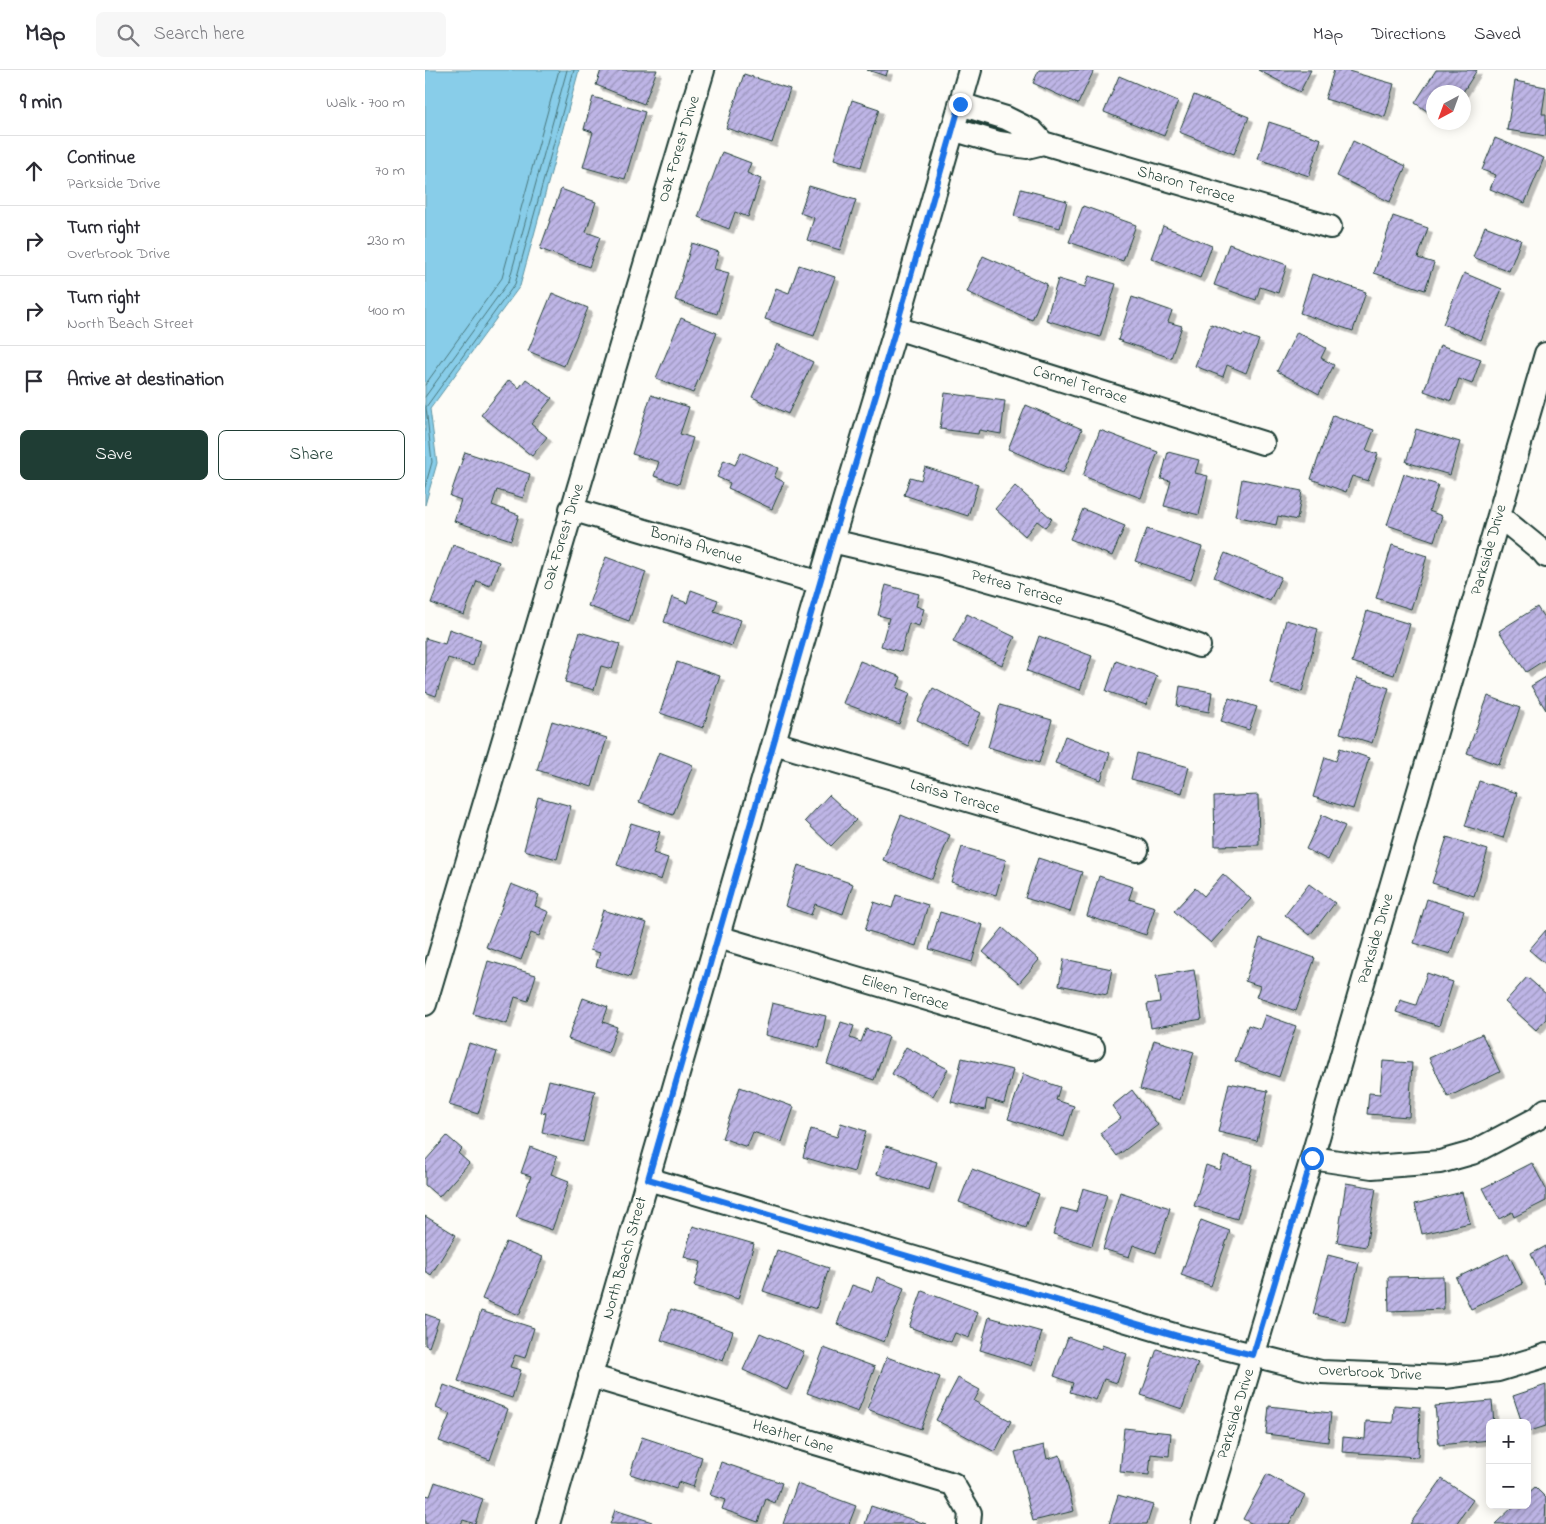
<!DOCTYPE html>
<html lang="en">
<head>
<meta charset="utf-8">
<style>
  :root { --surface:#fff; --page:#f7f7f7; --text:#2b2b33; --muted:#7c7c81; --line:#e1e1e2; --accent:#1f3d34 }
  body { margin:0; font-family:"Indie Flower",sans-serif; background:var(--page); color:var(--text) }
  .controls { position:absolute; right:15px; bottom:15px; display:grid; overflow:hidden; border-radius:8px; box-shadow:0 2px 12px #0003 }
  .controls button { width:45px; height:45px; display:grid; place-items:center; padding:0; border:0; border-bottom:1px solid var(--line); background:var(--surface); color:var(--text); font:25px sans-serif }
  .compass { position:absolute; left:1001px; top:15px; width:45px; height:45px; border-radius:50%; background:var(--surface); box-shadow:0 2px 12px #0003; rotate:221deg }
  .stop { position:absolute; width:15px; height:15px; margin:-11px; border:4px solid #1a73e8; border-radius:50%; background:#fff }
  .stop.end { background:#1a73e8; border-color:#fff; box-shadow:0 1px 5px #0008 }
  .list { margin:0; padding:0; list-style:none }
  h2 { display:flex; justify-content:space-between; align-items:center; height:65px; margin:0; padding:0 20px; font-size:21px }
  h2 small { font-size:16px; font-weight:400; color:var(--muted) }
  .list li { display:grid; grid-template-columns:32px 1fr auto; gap:15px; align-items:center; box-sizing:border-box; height:70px; padding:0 20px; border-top:1px solid var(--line) }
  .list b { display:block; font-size:19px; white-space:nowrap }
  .list p { margin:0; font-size:16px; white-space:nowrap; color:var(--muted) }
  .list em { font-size:16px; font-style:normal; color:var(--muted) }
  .actions { display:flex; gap:10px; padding:15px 20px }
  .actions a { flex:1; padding:11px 0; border:1px solid var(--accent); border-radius:8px; text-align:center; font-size:18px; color:var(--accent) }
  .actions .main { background:var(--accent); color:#fff }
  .icon { flex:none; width:28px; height:28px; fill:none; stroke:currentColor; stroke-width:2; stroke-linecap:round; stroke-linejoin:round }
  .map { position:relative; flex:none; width:1121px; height:1454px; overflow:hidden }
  header { display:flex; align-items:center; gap:30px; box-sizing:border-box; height:70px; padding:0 25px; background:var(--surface); border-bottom:1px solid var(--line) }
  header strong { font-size:24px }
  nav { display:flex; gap:28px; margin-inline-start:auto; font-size:18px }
  .search { width:350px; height:45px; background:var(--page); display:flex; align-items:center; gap:12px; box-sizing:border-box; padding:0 18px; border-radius:8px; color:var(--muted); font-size:19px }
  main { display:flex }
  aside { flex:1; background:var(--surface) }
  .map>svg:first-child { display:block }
  .water { fill:#88cde9; stroke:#5e93a1 }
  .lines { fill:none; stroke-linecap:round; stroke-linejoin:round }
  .shore { stroke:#49777c; stroke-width:1 }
  .building { fill:url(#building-hatch); stroke:#1f3d34; filter:url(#shadow) }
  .minor-casing { stroke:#1f3d34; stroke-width:26 }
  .minor { stroke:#fdfcf7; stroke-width:22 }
  .route { stroke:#1a73e8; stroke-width:6 }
  .labels { text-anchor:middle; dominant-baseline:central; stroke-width:4.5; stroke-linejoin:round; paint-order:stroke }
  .street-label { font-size:16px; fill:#1f3d34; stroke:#fdfcf7 }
</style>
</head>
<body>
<header>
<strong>Map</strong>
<div class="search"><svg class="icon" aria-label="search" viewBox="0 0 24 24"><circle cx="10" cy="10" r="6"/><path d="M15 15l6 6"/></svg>Search here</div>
<nav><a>Map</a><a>Directions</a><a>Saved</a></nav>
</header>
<main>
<aside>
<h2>9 min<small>Walk · 700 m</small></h2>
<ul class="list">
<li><svg class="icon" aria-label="ahead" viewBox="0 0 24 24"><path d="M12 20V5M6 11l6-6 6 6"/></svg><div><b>Continue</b><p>Parkside Drive</p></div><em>70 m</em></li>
<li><svg class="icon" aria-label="right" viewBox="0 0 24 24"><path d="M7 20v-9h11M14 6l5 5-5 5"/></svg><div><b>Turn right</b><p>Overbrook Drive</p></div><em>230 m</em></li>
<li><svg class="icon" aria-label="right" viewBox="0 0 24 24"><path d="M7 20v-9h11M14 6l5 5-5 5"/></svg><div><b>Turn right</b><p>North Beach Street</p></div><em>400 m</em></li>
<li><svg class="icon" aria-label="arrive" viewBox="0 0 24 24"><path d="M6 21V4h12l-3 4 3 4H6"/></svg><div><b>Arrive at destination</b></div></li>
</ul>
<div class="actions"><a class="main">Save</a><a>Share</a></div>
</aside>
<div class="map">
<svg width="1121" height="1454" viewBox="0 0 1121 1454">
  <defs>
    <pattern id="building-hatch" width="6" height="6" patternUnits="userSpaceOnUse" patternTransform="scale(1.25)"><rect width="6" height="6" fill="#beb5e6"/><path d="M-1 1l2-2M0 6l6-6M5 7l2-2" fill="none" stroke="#9a94bb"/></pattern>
    <filter id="shadow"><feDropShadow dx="4.5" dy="4.5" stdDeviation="0" flood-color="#0004"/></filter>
  </defs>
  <rect width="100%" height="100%" fill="#fdfcf7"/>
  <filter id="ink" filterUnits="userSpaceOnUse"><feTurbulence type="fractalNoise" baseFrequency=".02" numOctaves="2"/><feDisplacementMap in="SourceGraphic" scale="10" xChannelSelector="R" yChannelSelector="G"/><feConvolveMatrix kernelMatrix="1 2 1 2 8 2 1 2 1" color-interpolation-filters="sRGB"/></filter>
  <g filter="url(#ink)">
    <path class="water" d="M0,0H154L95,216L5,339L12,393L0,435Z"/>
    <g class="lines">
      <path class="shore" d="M0,315L77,208L134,0
        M0,327L84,211L142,0
        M0,417L7,392L1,337L90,214L149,0"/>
    </g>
    <path class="building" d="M176,0H232L219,34L171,15Z
      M442,0H463L461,6Z
      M614,0H669L653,34L608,13Z
      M833,0H886L875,22Z
      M909,0H920L969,14L960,47L900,29Z
      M1011,0H1052L1038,22H1008V45L990,33Z
      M319,4L365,19L347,73L301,58Z
      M694,6L753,31L739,66L679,42Z
      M1090,11L1121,17L1117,44H1121V66L1082,60Z
      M769,25L824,47L809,84L754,62Z
      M168,27L220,42L200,109L158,97L168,62L159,59Z
      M427,30L454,39L436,97L409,89Z
      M844,52L896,69L884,106L833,89Z
      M1070,68L1119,88L1100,133L1065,119L1071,105L1057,100Z
      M928,71L981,96L965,132L912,106Z
      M297,82L326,93L322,103L336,109L323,147L310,142L304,159L273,147Z
      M384,116L431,130L415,180L382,170L389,148L375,143Z
      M136,119L171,132L161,162L175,167L164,197L115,179Z
      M596,119L642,131L635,158L589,146Z
      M658,136L711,155L698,191L644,172Z
      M968,146L1003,158L993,188L1009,193L1000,220L949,203Z
      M738,156L787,176L775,208L726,188Z
      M1060,156L1096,170L1084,201L1048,187Z
      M267,173L294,182L289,199L304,203L292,244L250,230Z
      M804,174L862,195L853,223L835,217L831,230L789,215Z
      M558,186L622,214L607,250L542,222Z
      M374,195L410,207L389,266L340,249L351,218L364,223Z
      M1039,203L1077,219L1056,270L1018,254Z
      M887,204L941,222L928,261L875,243Z
      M664,206L691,214L675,267L621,250L633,209L660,217Z
      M127,223L163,238L139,296L103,281Z
      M707,227L747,241L743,252L757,256L746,288L693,270Z
      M256,248L292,263L268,323L231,308Z
      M786,254L817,266L818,264L834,270L821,303L802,295L798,307L770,296Z
      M872,262L901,278L896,288L909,295L894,324L852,301Z
      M352,274L388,292L363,344L327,327Z
      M1015,275L1056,289L1047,314L1034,309L1026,331L999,321Z
      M101,309L127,328L106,354L122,367L107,386L56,345L84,310L94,318Z
      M520,323L580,331L576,364L554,360L553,364L515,359Z
      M226,325L264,337L255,364L268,368L254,414L229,406L234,392L207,384Z
      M601,335L657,359L638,403L583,379Z
      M908,345L949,360L941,380L953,384L943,411L927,406L921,422L886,409Z
      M991,359L1035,372L1025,405L981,392Z
      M675,360L733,382L716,428L658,406Z
      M40,382L105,404L98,428L72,420L67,435L94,445L86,470L29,451L36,430L25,426Z
      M316,382L353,398L349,407L359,412L347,439L303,418L305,413L292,407L299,390L310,395Z
      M743,382L774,390L770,403L783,406L774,445L739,436L746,411L736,409Z
      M500,397L553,414L543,446L479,425L485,407L496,410Z
      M979,404L1013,415L1004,441L1017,446L1009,471L962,455Z
      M817,409L877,421L872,450L853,446L851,455L810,446Z
      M590,416L627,449L620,457L612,451L600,466L570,439Z
      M658,439L700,456L687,486L645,469Z
      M722,459L777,477L766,510L710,491Z
      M28,475L74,492L65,516L52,511L39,545L6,533Z
      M967,475L1002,486L986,539L951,528Z
      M800,483L856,507L845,531L789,507Z
      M181,487L221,502L204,551L163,536Z
      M461,515L494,524L491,536L499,539L494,556L484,553L476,582L456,576L464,548L453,545Z
      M266,520L293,530L289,541L316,550L307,576L239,552L247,527L262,533Z
      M1112,537L1121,551V568L1119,569L1121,572V589L1101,602L1074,561Z
      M942,541L985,554L969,605L927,592Z
      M542,544L590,567L577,595L528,572Z
      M861,550L893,559L877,622L845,613Z
      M24,559L56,570L48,596L23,588L11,626L0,622V568L20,574Z
      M155,562L195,574L187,599L176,596L169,620L140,612Z
      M614,566L667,586L655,620L602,601Z
      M435,591L476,607L472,618L485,623L474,654L418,633Z
      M691,591L732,606L721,635L681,621Z
      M252,592L295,606L278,658L235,643Z
      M1121,607V640L1106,616Z
      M932,608L964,618L947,673L915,663Z
      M755,616L787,622L784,642L752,636Z
      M508,618L556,643L541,674L492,650Z
      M1063,626L1095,638L1074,695L1042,683Z
      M804,628L832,637L824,660L796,651Z
      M575,635L627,650L614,693L563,677Z
      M127,651L182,668L167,717L112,700Z
      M640,666L685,683L676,710L630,693Z
      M915,678L944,688L928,739L888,727L900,687L911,691Z
      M234,682L268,695L248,745L214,732Z
      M712,683L764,697L757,723L706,709Z
      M1054,711L1092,723L1078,768L1040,756Z
      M404,725L431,750L406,776L380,751Z
      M833,725L834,775L790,776L789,727Z
      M113,727L146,736L132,789L99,780Z
      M476,745L525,765L507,809L458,790Z
      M897,745L920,756L903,790L881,779Z
      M206,753L235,762L228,783L243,788L236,810L192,795Z
      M1022,767L1063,780L1049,826L1007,813Z
      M537,777L581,790L571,825L526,812Z
      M613,788L657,802L645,842L600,828Z
      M373,795L428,814L418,844L390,834L386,845L360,836Z
      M798,804L826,829L786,873L749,841L770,818L779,826Z
      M674,806L708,817L704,829L730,837L721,865L662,846Z
      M86,814L114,825L110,836L124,842L114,866L106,863L96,890L61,877Z
      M884,814L910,833L885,865L860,845Z
      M471,825L503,835L491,876L440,860L449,832L467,838Z
      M1002,829L1039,841L1025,884L989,873Z
      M178,840L222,853L205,907L171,896L175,883L165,880Z
      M515,842L558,855L547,892L504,879Z
      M578,858L614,890L594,913L558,882Z
      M1121,860V894L1104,880Z
      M835,868L890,888L871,941L831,927L835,916L820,911Z
      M639,889L687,899L682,925L634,915Z
      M63,891L111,905L103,931L90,927L82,954L48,944Z
      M769,900L777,949L726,958L722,934L735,932L731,906Z
      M1002,903L1028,912L1014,956L971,942L975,930L991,935Z
      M1102,907L1121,924V949L1111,960L1080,932Z
      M158,928L183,937L178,952L192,957L183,983L143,969Z
      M347,933L401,946L394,978L340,965Z
      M840,945L871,956L854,1007L810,991L823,955L835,959Z
      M416,952L429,956L425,968L436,972L441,959L464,967L449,1010L402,994Z
      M1057,964L1075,1002L1023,1027L1004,988Z
      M729,970L769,982L755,1030L715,1019Z
      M44,973L72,982L53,1044L24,1035Z
      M481,977L523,999L508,1026L467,1004Z
      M537,988L588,1000L579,1034L562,1029L560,1040L526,1032Z
      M958,991L987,993L984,1047L942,1044L944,1023L955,1024Z
      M598,1004L635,1017L631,1030L649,1036L639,1067L583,1049Z
      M124,1010L170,1021L158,1072L117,1062L121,1043L116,1042Z
      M804,1013L843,1021L832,1071L793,1062Z
      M315,1017L369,1037L357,1072L328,1062L322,1077L297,1068Z
      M707,1020L733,1055L692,1086L675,1063L696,1048L687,1036Z
      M416,1053L441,1061L429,1102L378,1087L386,1059L412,1067Z
      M22,1066L37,1079L33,1083L44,1093L14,1127L0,1115V1091Z
      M461,1076L512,1092L504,1120L452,1104Z
      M105,1077L132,1087L126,1104L144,1111L127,1160L91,1147L106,1106L96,1103Z
      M799,1086L828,1095L812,1149L769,1136L781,1095L795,1100Z
      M1107,1093L1121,1119V1131L1089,1147L1087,1142L1074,1149L1058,1118Z
      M547,1099L614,1124L601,1158L534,1132Z
      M921,1113L951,1118L941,1177L912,1172Z
      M658,1118L682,1125L667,1176L628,1164L636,1138L651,1142Z
      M695,1122L745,1138L731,1183L708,1175L704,1187L678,1179Z
      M1037,1122L1045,1153L997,1164L990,1134Z
      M0,1146L31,1165L6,1205L0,1201Z
      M776,1150L805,1161L786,1216L756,1205Z
      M268,1156L329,1174L313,1229L269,1216L276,1192L259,1187Z
      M81,1172L118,1187L94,1245L57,1229Z
      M1121,1176V1214H1120L1106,1184Z
      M352,1180L404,1198L391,1239L338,1221Z
      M1083,1183L1098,1214L1046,1239L1031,1208Z
      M903,1185L934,1193L920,1252L888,1244Z
      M1018,1206L1019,1239L964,1241L963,1207Z
      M452,1207L479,1218L459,1272L412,1254L427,1215L447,1222Z
      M497,1221L553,1242L544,1268L530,1263L526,1272L484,1257Z
      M246,1239L308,1261L298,1291L236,1270Z
      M56,1241L109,1258L100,1288L90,1285L85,1297L96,1300L87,1328L33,1311Z
      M0,1244L14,1249L4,1277L0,1275Z
      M564,1247L617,1262L607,1296L555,1280Z
      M335,1263L379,1282L362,1320L318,1300Z
      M643,1267L676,1279L677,1275L702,1284L692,1313L679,1309L671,1330L645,1322L648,1313L629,1306Z
      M399,1278L450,1297L433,1342L382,1323Z
      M732,1279L773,1293L757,1339L716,1325Z
      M462,1287L515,1307L496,1359L442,1339Z
      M533,1308L555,1320L549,1331L586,1351L570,1382L511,1350Z
      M19,1315L83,1339L65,1390L14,1371L25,1344L11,1338Z
      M1121,1315V1356L1102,1362V1353H1097L1088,1326Z
      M1067,1331L1069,1353H1065V1370L1014,1375L1010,1336Z
      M969,1335L995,1337L993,1387L917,1382L918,1367L940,1369L941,1351L968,1353Z
      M844,1336L906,1343L903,1372L841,1364Z
      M699,1358L746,1363L744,1386L726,1384L724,1405L695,1402Z
      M217,1367L277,1387L268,1417L253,1412L251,1419L205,1404Z
      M619,1375L622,1389L635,1385L649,1441L608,1451L590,1382Z
      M296,1392L357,1413L350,1433L341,1429L333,1452L297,1439L300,1430L285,1425Z
      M842,1404L880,1425L864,1454H828L818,1449Z
      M1017,1409L1048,1430L1031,1454H985Z
      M10,1412L58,1429L50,1454L38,1450L36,1454H0V1425L5,1426Z
      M372,1414L431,1436L424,1454H358Z
      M1110,1417L1121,1428L1120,1454H1070L1090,1435H1102V1424Z
      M693,1425L728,1435L722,1454H684Z
      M446,1436L501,1454H440Z
      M190,1440L227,1452L226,1454H185Z"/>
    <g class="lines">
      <defs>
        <path id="minor" d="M527,59L574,73L602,77L618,73L607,61L581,48L535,34
          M618,73L905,157
          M471,258L838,373
          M146,439L395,513
          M1074,446L1117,481L1121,486
          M407,471L514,496L684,544L774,576
          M349,673L712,780
          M293,867L668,978
          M0,934L278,0
          M887,1088L947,1097L1015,1092L1047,1083L1113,1048L1121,1040
          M223,1109L756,1267L896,1302L1020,1307L1073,1300L1113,1288L1121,1285
          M165,1306L528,1414L545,1443L544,1454
          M123,1454L407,471L471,258L545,0
          M778,1454L887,1088L1121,284"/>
      </defs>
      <use href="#minor" class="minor-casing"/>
      <use href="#minor" class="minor"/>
    </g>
  </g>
  <g class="lines" filter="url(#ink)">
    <path class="route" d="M535,34L471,258L407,471L223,1109L756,1267L828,1285L887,1088"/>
  </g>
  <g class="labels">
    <g class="street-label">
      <text transform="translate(254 79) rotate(-73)">Oak Forest Drive</text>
      <text transform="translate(761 115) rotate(16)">Sharon Terrace</text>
      <text transform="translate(655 315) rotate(17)">Carmel Terrace</text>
      <text transform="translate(138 467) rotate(-73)">Oak Forest Drive</text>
      <text transform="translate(271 476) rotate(17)">Bonita Avenue</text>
      <text transform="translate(1064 480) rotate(-74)">Parkside Drive</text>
      <text transform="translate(592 518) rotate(16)">Petrea Terrace</text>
      <text transform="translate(530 727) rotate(16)">Larisa Terrace</text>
      <text transform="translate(951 869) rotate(-74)">Parkside Drive</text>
      <text transform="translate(480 923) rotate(17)">Eileen Terrace</text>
      <text transform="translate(200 1188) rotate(-74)">North Beach Street</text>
      <text transform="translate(945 1303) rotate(3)">Overbrook Drive</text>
      <text transform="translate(811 1344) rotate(-73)">Parkside Drive</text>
      <text transform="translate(368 1367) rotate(17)">Heather Lane</text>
    </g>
  </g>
</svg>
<div class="controls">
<button>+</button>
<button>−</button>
</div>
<svg class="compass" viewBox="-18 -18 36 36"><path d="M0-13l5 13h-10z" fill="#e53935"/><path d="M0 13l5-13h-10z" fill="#7c7c81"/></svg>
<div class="stop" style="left:887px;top:1088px"></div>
<div class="stop end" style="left:535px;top:34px"></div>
</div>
</main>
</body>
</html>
